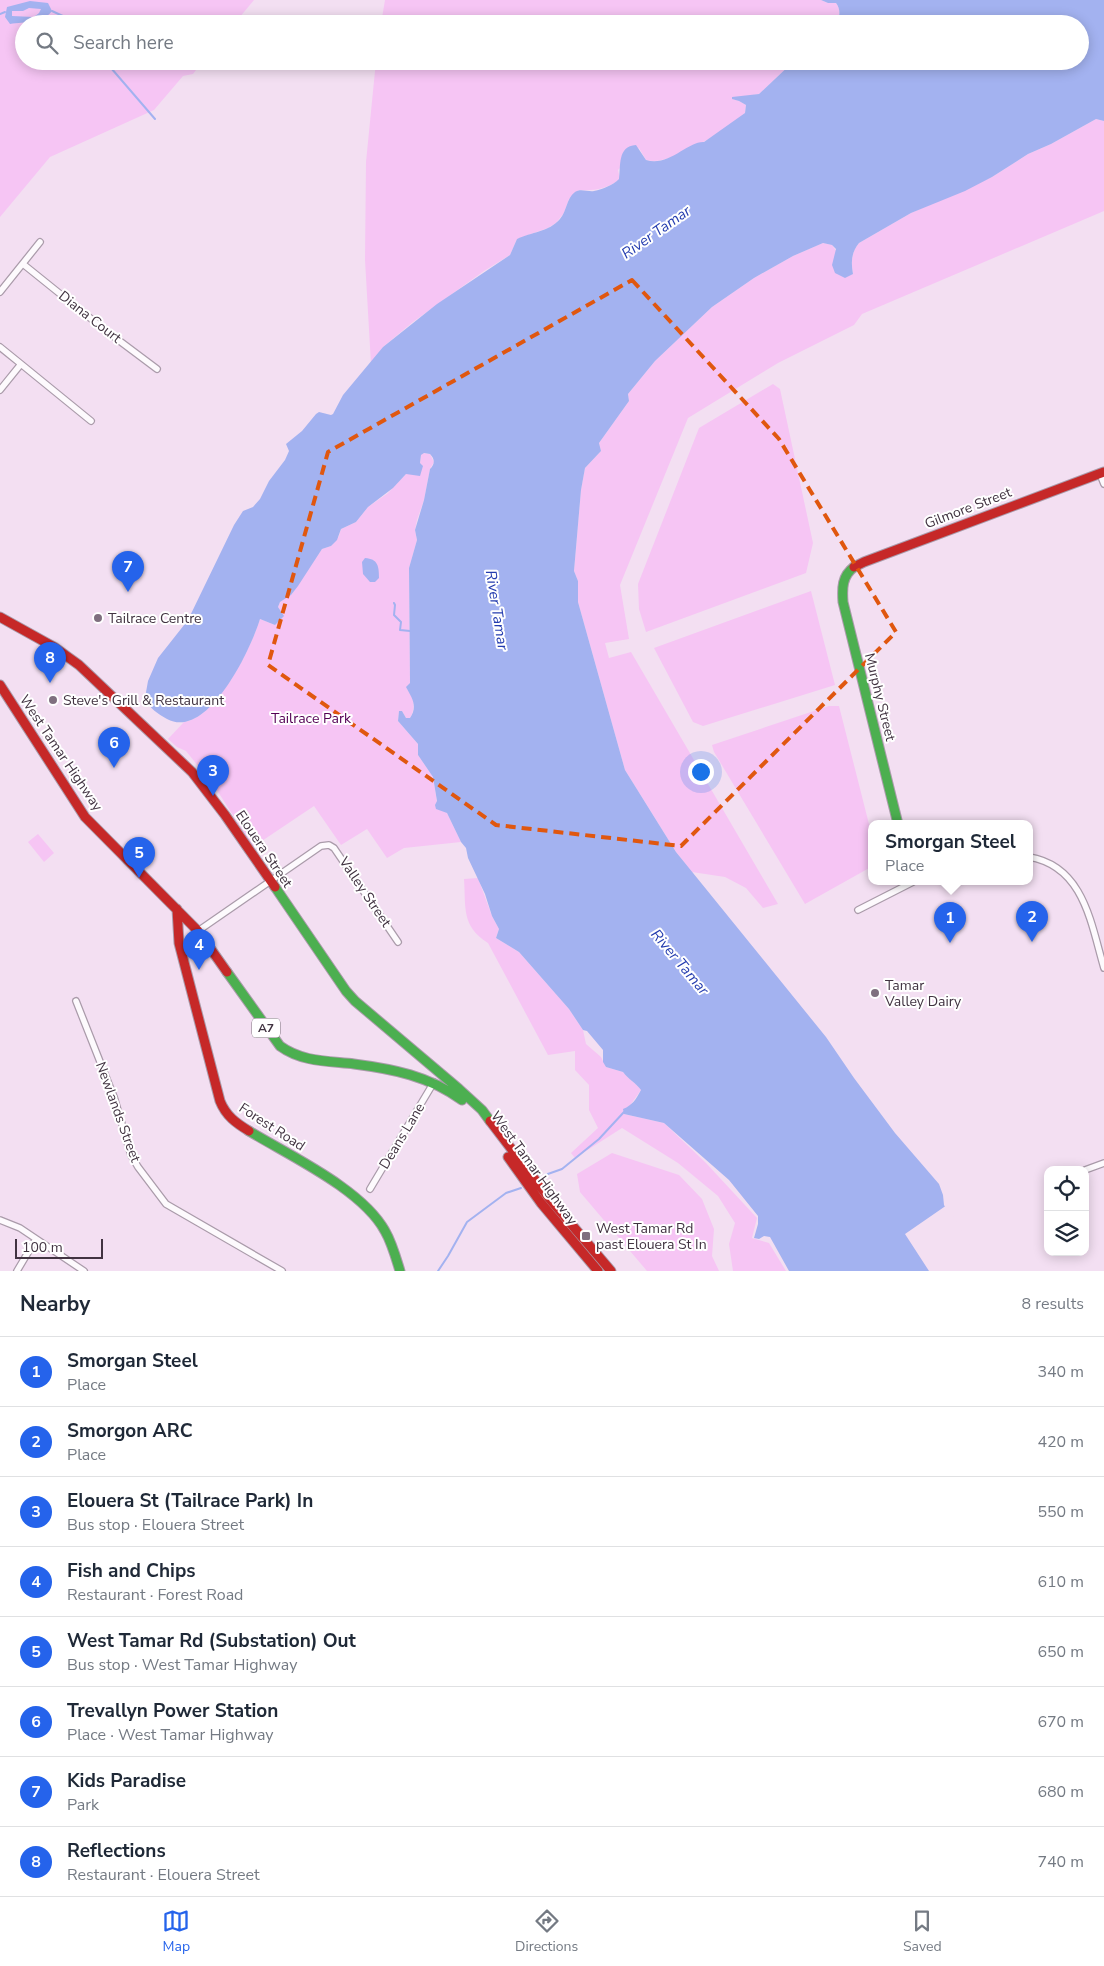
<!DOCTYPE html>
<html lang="en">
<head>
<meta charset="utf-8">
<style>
  :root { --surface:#fff; --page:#f2f2f3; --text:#1f2937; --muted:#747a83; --line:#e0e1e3; --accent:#2563eb }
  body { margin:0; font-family:"Nunito Sans",sans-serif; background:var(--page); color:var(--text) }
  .controls { position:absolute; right:15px; bottom:15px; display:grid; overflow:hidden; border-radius:10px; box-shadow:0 2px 12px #0003 }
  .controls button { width:45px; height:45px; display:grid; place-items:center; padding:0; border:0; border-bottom:1px solid var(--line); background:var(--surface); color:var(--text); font:25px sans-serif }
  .scale { position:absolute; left:15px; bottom:12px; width:88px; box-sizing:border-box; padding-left:5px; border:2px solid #413341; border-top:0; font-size:14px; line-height:18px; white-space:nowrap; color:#413341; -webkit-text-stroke:4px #fff; paint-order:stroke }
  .you { position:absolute; left:700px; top:771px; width:18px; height:18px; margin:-12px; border:4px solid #fff; border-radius:50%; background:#1a73e8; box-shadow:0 0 0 8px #1a73e833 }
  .badge { display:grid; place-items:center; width:32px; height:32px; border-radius:50%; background:var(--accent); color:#fff; font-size:16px; font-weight:700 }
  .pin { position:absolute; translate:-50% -41px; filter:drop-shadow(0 1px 2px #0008) }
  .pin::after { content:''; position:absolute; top:26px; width:18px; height:15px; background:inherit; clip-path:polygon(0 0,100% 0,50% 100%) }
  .popup { position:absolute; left:868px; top:820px; width:165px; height:65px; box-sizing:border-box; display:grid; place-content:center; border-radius:10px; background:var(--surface); filter:drop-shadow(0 1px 4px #0005); font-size:16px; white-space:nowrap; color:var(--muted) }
  .popup b { font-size:19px; color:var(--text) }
  .popup::after { content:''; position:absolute; left:50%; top:100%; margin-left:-10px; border:10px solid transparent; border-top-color:var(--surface) }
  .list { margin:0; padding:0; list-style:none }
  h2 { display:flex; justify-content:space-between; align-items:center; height:65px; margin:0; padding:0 20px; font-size:21px }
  h2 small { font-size:16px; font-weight:400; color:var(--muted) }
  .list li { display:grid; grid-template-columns:32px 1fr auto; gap:15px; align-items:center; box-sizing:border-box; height:70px; padding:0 20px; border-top:1px solid var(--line) }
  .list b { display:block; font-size:19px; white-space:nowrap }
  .list p { margin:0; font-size:16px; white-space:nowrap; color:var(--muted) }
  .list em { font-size:16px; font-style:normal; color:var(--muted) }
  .icon { flex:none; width:28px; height:28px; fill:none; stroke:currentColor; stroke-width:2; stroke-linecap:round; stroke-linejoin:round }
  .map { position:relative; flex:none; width:1104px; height:1271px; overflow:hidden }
  .search { position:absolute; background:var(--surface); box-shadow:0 2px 12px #0003; left:15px; right:15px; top:15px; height:55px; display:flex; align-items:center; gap:12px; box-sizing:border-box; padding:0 18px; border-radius:28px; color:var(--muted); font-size:19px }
  .sheet { height:625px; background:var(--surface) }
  nav { display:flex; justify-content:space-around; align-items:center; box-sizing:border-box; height:70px; border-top:1px solid var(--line); background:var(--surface); font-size:14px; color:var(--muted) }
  nav a { display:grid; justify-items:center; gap:2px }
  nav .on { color:var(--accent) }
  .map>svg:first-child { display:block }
  .green { fill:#f6c5f4 }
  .water { fill:#a3b2f0; fill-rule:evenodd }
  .pier { fill:#f3dff2 }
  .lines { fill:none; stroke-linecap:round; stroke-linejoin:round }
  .stream { stroke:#a3b2f0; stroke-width:2 }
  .street-casing { stroke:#aa9baa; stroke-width:8 }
  .fast-casing { stroke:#aa9baa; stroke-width:11 }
  .jam-casing { stroke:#aa9baa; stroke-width:11 }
  .street { stroke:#fdfafd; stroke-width:5.5 }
  .fast { stroke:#4caf50; stroke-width:9 }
  .jam { stroke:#c62828; stroke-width:9 }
  .marked { fill:none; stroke:#e0570f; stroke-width:4; stroke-dasharray:10 6; stroke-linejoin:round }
  .poi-dot { fill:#7f6f7f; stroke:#fff; stroke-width:2 }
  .labels { text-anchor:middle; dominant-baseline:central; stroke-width:4; stroke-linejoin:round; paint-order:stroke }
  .shield { fill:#fff; stroke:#7a707a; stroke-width:1 }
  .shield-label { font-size:12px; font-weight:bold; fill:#413341 }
  .street-label { font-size:14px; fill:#413341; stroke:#fff }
  .poi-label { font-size:14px; fill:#413341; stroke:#fff; text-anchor:start }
  .park-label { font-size:14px; fill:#540055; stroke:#fff }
  .water-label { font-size:15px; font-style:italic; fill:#243caf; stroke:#fff }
</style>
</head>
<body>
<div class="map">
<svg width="1104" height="1271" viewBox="0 0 1104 1271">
  <rect width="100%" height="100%" fill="#f3dff2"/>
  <path class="green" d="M0,0H254L234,24H24V61H203L193,74L183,76L154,110L50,157L0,217Z
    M385,0H821L828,3H836C841,9 840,18 836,24H381Z
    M376,61H794L759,94L733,99L739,101L746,105L745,113C728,128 669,168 646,160L639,148L618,170L620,179C608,189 593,191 579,190L569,199L564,213L556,223L548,228L517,239L510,255L484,271L413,322L383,347L371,364L365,260L366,162Z
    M1096,119L1104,121V211L862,314L854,325L778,363L688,418L620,585L629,639L605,643L609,658L631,652L778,904L763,908L746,888L725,877L692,872L676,852L625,770L578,602V581L574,571L581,490L585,468L601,451L599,443L629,401L628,394L655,361L712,307L754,278L793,256L823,243L832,245L853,274C851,262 851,253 859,243L911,213L992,177L1028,154L1051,144Z
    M773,384L780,389L813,543L806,573L646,632L639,609L638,584L699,428Z
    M423,453L430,454L434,462L430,469L424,500L417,520L415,530L417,540L409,568L410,683L407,689C414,698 416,708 410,718H406L402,711H399L398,721L418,744V755L433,777L437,802L447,813L461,842L404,848L387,858L367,829L341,845L314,806L253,847L215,787L186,751L177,747L168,739L184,722C217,718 251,648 260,619L275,625L283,616L278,607L280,602L291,595L322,549L331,546L339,536L341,529L356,522L368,507L388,493L406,474H411L420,464L421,455Z
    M811,591L835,685L703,726L693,722L654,648Z
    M829,706H839L871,832V867L805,904L714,752L712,745Z
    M38,834L54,853L44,862L28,842Z
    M478,878L492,916L499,929L496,938L519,952L569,1009L583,1030L586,1044L601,1057L606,1067L623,1072C628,1079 636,1083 641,1090L624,1114L664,1123L706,1163L757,1218L752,1238L769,1243L786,1271H733L729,1244L735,1223L718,1196L678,1163L622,1128L575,1158L571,1153L598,1128L589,1110V1085L575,1070V1051L548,1055L488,943C461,926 466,907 464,879Z
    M612,1153L679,1175L702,1199L714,1229L712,1256L719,1271H647L580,1192L577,1174Z"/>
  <path class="water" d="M821,0H1104V121L1096,119L1051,144L1028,154L992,177L965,191L911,213L859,243C851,253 851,262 853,274L845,278L835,273L832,265L836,249L832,245L823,243L793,256L754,278L712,307L655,361L628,394L629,401L599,443L601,451L585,468L581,490L574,571L578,581V602L625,770L676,852L826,1037L854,1078L895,1133L939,1184L943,1195L944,1205L982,1271H789L770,1237L764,1236L759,1239L754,1238L758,1224V1216L729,1180L664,1123L624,1114L623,1109C633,1105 636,1099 641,1090C636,1083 628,1079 623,1072L606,1067L603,1062V1050L587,1031L583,1030L569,1009L519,952L496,938L499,929L492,916L485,894L468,858L466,848L461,842L447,813L436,809L435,805L437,801L433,777L418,755V744L398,721L399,711H402L406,718H410C418,706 412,698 406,687L410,683L409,568L417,540L415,530L424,500L430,469C435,464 435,459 430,454L424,453L421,455L420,463L423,466L420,476L406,474L393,488L368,507L356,522L341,529L337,540L331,546L322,549L298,586L291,595L280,602L278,607L284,616L275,625L260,619C251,649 208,741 167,719C158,714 149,708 145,698L148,681L158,658L188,620L234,525L243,511L253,507L260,499L269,481L285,460L289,451L286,444L302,431L316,414L319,412L331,415L333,414L343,395L383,347L437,304L510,255L517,239C531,232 549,232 560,219C567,211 566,199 575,192C580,188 588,192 594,191C603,189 613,185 619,179C621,167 617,146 636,145L646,160C669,167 688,141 704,142L745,113L746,105L739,101L732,99V97L759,94L794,61H1080V24H836C840,18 841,9 836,3H828Z
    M30,1L48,3L52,11C41,25 25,21 10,24L5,17L7,7ZM29,8L41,9L39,13L34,17L12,16V11H23Z
    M365,558C378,559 379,566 379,578L375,582H370L363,574L362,562Z"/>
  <path class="pier" d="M947,1205L984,1270L985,1271H929L905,1234Z"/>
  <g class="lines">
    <path class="stream" d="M52,11L65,17L71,24
      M0,14L5,12
      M105,61L155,119
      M394,603L395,605L394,615L401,622L400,630L410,631
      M545,1175L562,1169L599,1139L624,1112
      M438,1271L448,1256L467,1222L506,1193L521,1188"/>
    <defs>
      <path id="street" d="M23,264L105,330L157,369
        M0,292L40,242
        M0,347L21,364L0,390
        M21,364L91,421
        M1100,474L1104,484
        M1029,857C1084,866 1091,924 1104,968
        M858,910L913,882
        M198,931L321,846L329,845L334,848L398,942
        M76,1001L114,1097L131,1155L138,1167L166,1204L282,1271
        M1085,1170L1104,1163
        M370,1189L434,1082
        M0,1220L20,1228L84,1271
        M17,1271L36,1239"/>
      <path id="fast" d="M854,567C842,576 842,588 843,602L898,824
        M275,887L346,991L355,1001L459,1089L482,1110L490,1121
        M227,972L280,1046C302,1062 328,1061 354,1064C393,1069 429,1076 462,1100
        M249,1131C290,1156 362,1189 385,1231C392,1243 396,1258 400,1271"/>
      <path id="jam" d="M854,567L864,562L1104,472
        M0,617L54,647L79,665L192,772L225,815L275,887
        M0,685L85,817L198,931L227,972
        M177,909L179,943L220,1101C226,1116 236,1123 249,1131
        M490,1121L549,1198L611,1271
        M508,1157L541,1203L598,1271"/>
    </defs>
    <use href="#street" class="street-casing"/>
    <use href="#fast" class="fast-casing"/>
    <use href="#jam" class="jam-casing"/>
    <use href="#street" class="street"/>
    <use href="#fast" class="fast"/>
    <use href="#jam" class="jam"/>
  </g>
  <path class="marked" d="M632,280L779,439L896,632L681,846L496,825L268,665L328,452Z"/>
  <g class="poi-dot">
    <circle cx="98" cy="618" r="5"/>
    <circle cx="53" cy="700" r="5"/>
    <circle cx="875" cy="993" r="5"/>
    <rect x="581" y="1231" width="10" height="10" rx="2.5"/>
  </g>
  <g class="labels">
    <rect class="shield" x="252" y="1018.5" width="28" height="19" rx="4"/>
    <g class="shield-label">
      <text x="266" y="1028">A7</text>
    </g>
    <g class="street-label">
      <text transform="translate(90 317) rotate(38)">Diana Court</text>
      <text transform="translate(968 508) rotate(-21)">Gilmore Street</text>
      <text transform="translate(880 697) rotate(76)">Murphy Street</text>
      <text transform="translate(61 753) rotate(56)">West Tamar Highway</text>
      <text transform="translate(264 849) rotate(56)">Elouera Street</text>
      <text transform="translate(365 892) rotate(56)">Valley Street</text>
      <text transform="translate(118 1112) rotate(70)">Newlands Street</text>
      <text transform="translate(272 1127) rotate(33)">Forest Road</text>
      <text transform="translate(402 1136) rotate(-59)">Deans Lane</text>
      <text transform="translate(534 1168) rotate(54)">West Tamar Highway</text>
    </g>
    <g class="poi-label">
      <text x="108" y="618">Tailrace Centre</text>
      <text x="63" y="700">Steve's Grill &amp; Restaurant</text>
      <text x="885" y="985">Tamar<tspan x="885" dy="16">Valley Dairy</tspan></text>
      <text x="596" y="1228">West Tamar Rd<tspan x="596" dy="16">past Elouera St In</tspan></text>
    </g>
    <g class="park-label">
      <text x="311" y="718">Tailrace Park</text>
    </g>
    <g class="water-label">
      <text transform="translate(656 232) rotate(-35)">River Tamar</text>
      <text transform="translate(497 610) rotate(81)">River Tamar</text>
      <text transform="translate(680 962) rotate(50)">River Tamar</text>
    </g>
  </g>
</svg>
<div class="controls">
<button><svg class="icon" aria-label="locate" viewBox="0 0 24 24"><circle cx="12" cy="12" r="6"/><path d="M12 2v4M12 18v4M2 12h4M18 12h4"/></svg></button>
<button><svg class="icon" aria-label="layers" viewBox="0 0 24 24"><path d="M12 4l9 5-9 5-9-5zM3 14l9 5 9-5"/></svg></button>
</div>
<div class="scale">100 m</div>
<div class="you"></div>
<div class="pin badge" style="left:950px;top:943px">1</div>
<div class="popup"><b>Smorgan Steel</b>Place</div>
<div class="pin badge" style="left:1032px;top:942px">2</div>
<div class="pin badge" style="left:213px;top:796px">3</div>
<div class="pin badge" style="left:199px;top:970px">4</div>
<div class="pin badge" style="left:139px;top:878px">5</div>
<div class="pin badge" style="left:114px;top:768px">6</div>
<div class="pin badge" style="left:128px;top:592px">7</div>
<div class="pin badge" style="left:50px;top:683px">8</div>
<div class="search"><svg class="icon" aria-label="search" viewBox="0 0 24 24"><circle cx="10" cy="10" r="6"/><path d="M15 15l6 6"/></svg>Search here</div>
</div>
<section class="sheet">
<h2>Nearby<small>8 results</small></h2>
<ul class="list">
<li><span class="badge">1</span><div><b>Smorgan Steel</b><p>Place</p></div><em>340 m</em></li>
<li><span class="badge">2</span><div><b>Smorgon ARC</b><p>Place</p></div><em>420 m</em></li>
<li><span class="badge">3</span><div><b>Elouera St (Tailrace Park) In</b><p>Bus stop · Elouera Street</p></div><em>550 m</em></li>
<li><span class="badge">4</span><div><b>Fish and Chips</b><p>Restaurant · Forest Road</p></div><em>610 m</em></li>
<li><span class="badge">5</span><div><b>West Tamar Rd (Substation) Out</b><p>Bus stop · West Tamar Highway</p></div><em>650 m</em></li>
<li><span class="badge">6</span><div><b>Trevallyn Power Station</b><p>Place · West Tamar Highway</p></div><em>670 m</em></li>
<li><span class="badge">7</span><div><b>Kids Paradise</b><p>Park</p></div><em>680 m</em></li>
<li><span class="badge">8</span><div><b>Reflections</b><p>Restaurant · Elouera Street</p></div><em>740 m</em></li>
</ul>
</section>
<nav>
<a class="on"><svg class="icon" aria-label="map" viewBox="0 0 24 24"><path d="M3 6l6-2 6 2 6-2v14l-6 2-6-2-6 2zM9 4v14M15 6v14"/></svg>Map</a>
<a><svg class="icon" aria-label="directions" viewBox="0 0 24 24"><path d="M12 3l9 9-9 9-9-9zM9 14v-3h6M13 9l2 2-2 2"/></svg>Directions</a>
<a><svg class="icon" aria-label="saved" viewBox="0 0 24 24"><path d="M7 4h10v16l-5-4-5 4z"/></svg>Saved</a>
</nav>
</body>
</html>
